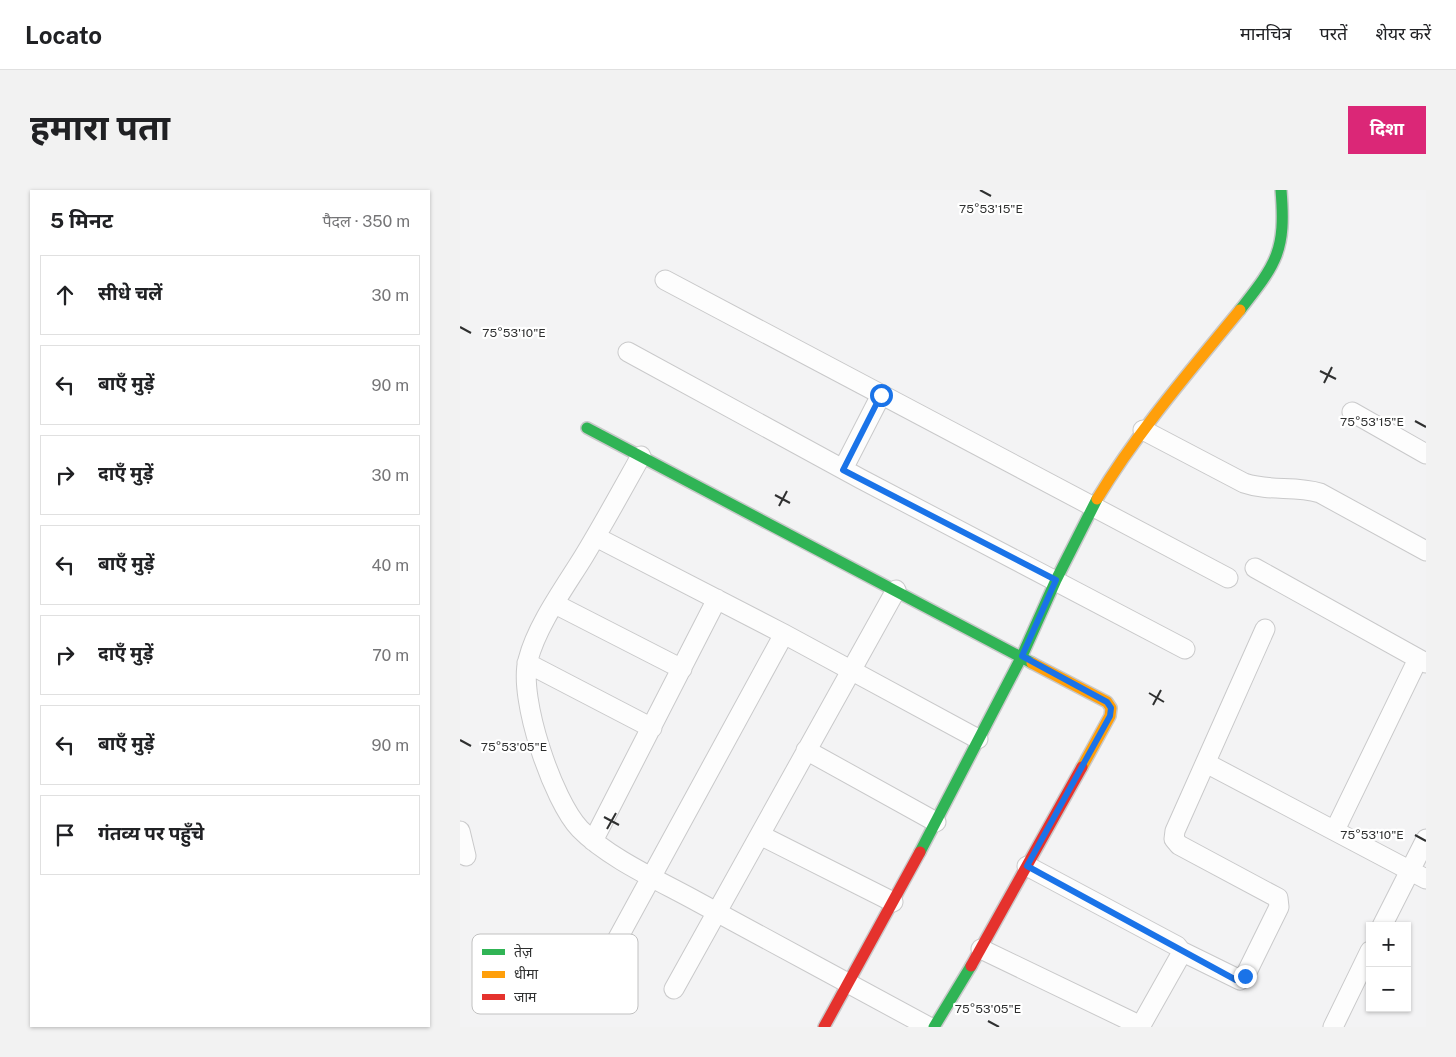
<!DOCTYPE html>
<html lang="hi">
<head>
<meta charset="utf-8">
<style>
  :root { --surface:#fff; --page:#f2f2f2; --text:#202124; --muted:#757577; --line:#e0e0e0; --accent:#db2777 }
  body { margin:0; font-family:"Public Sans","Noto Sans Devanagari",sans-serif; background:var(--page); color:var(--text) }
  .controls { position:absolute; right:15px; bottom:15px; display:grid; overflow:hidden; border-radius:0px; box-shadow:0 1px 4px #0004 }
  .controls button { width:45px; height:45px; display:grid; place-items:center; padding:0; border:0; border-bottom:1px solid var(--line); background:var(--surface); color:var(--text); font:25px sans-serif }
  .stop { position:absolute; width:15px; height:15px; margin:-11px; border:4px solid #1a73e8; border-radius:50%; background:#fff }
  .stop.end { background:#1a73e8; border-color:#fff; box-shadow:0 1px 5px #0008 }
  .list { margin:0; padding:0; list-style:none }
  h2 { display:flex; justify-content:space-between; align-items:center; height:65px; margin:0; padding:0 20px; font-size:21px }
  h2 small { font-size:16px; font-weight:400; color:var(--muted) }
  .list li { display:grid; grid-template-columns:32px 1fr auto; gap:15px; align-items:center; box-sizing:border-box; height:80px; margin:0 10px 10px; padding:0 10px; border:1px solid var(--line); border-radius:0px }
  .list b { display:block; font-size:19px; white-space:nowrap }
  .list em { font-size:16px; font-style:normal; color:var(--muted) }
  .icon { flex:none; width:28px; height:28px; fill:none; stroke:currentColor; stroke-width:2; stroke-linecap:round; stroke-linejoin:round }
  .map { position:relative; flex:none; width:966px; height:837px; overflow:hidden; border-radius:0px }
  header { display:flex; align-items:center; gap:30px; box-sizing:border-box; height:70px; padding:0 25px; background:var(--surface); border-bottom:1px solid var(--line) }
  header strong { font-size:24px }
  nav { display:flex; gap:28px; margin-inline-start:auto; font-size:18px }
  .intro { display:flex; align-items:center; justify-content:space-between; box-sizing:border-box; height:120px; padding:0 30px }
  h1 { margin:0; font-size:35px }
  .button { padding:12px 22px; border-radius:0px; background:var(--accent); color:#fff; font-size:18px; font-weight:700 }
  main { display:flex; gap:30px; padding:0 30px }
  aside { flex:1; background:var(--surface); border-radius:0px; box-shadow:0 1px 4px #0004 }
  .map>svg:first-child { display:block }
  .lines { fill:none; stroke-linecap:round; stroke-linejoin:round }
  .street-casing { stroke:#c9c9ca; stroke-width:21 }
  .fast-casing { stroke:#c9c9ca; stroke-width:14 }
  .slow-casing { stroke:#c9c9ca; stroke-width:14 }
  .jam-casing { stroke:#c9c9ca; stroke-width:14 }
  .street { stroke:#fdfdfd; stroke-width:19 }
  .fast { stroke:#30b455; stroke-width:11 }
  .slow { stroke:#ff9f0a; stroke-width:11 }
  .jam { stroke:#e5322d; stroke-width:11 }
  .route { stroke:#1a73e8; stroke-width:6 }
  .ticks { fill:none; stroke:#2f3030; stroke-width:2 }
  .key { fill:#fff; stroke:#c1c1c1; stroke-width:1 }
  .key-label { font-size:14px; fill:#2f3030 }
  .ticks-label { font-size:12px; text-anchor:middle; fill:#2f3030; stroke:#fff; stroke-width:4.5; stroke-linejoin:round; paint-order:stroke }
</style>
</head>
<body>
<header>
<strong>Locato</strong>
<nav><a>मानचित्र</a><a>परतें</a><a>शेयर करें</a></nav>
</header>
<div class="intro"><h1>हमारा पता</h1><a class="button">दिशा</a></div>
<main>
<aside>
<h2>5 मिनट<small>पैदल · 350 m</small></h2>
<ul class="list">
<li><svg class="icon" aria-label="ahead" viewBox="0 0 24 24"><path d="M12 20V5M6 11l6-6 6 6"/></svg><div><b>सीधे चलें</b></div><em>30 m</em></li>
<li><svg class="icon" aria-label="left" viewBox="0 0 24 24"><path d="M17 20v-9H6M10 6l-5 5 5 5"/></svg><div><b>बाएँ मुड़ें</b></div><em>90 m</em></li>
<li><svg class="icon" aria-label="right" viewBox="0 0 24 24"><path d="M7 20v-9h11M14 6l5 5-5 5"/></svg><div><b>दाएँ मुड़ें</b></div><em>30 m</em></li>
<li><svg class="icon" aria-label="left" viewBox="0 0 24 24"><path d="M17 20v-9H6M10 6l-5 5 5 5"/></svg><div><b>बाएँ मुड़ें</b></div><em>40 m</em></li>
<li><svg class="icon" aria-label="right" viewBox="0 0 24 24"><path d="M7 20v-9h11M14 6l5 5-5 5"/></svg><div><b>दाएँ मुड़ें</b></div><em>70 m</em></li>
<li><svg class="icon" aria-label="left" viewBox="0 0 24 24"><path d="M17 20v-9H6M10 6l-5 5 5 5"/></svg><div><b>बाएँ मुड़ें</b></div><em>90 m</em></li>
<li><svg class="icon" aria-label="arrive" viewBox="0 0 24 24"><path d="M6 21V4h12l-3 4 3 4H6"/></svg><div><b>गंतव्य पर पहुँचे</b></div></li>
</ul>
</aside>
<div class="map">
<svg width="966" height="837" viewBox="0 0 966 837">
  <rect width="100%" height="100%" fill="#f3f3f4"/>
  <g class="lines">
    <defs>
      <path id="street" d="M205,90L768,388
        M168,162L401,289L725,459
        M892,222L966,264
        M683,240L784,293C810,302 835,295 860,303L966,361
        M181,266C162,300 144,333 124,366C105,397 77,435 68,470C58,508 93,611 120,639C148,668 202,692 238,712C315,754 392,795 469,837
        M383,279L421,205
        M136,347L324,444L518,549
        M795,378L966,473
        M95,414L222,479
        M67,473L192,538
        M346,560L476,632
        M746,573L966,689
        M875,640L958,469
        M0,641L6,666
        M300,645L433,712
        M133,651L257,409
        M567,676L717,756L721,761L720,766L680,837
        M922,736L966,649
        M152,759L324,444
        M521,759L681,836
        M721,761L780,790L785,786L819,717L818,708L719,655L714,649L715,641L805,439
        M214,799L436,400
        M873,837L910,761"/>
      <path id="fast" d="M780,120C817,73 826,61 821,0
        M127,238L572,473
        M460,662L562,466L596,390L637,309
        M474,837L511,776"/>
      <path id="slow" d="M637,309C678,241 730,181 780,120
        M572,473L647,512L651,518L650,526L622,577"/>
      <path id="jam" d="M511,776L622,577
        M364,837L460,662"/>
    </defs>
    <use href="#street" class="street-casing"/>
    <use href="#fast" class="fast-casing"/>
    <use href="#slow" class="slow-casing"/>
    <use href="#jam" class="jam-casing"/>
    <use href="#street" class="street"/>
    <use href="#fast" class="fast"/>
    <use href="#slow" class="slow"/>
    <use href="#jam" class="jam"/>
  </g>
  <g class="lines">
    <path class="route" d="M421,205L383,280L596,390L562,466L647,512L651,518L650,526L567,676L776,790H780L785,786"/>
  </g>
  <path class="ticks" d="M520,0L531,6M0,137L11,143M860,181L876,189M864,193L872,177M955,231L966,237M315,305L330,313M319,316L327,301M689,503L704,512M693,515L701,500M0,550L11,556M144,627L159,635M147,639L156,623M955,645L966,651M528,831L539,837"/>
  <rect x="12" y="744" width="166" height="80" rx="8" class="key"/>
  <rect x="22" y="759" width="23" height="6" fill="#30b455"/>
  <rect x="22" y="781" width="23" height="7" fill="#ff9f0a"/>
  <rect x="22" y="804" width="23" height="6" fill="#e5322d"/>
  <g class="key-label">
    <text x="54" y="767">तेज़</text>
    <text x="54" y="789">धीमा</text>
    <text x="54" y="812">जाम</text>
  </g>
  <g class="ticks-label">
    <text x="531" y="23">75°53'15"E</text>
    <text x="54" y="147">75°53'10"E</text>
    <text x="912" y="236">75°53'15"E</text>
    <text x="54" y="561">75°53'05"E</text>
    <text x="912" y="649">75°53'10"E</text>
    <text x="528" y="823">75°53'05"E</text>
  </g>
</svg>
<div class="controls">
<button>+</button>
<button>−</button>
</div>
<div class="stop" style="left:421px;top:205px"></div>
<div class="stop end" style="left:785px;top:786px"></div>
</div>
</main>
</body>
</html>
